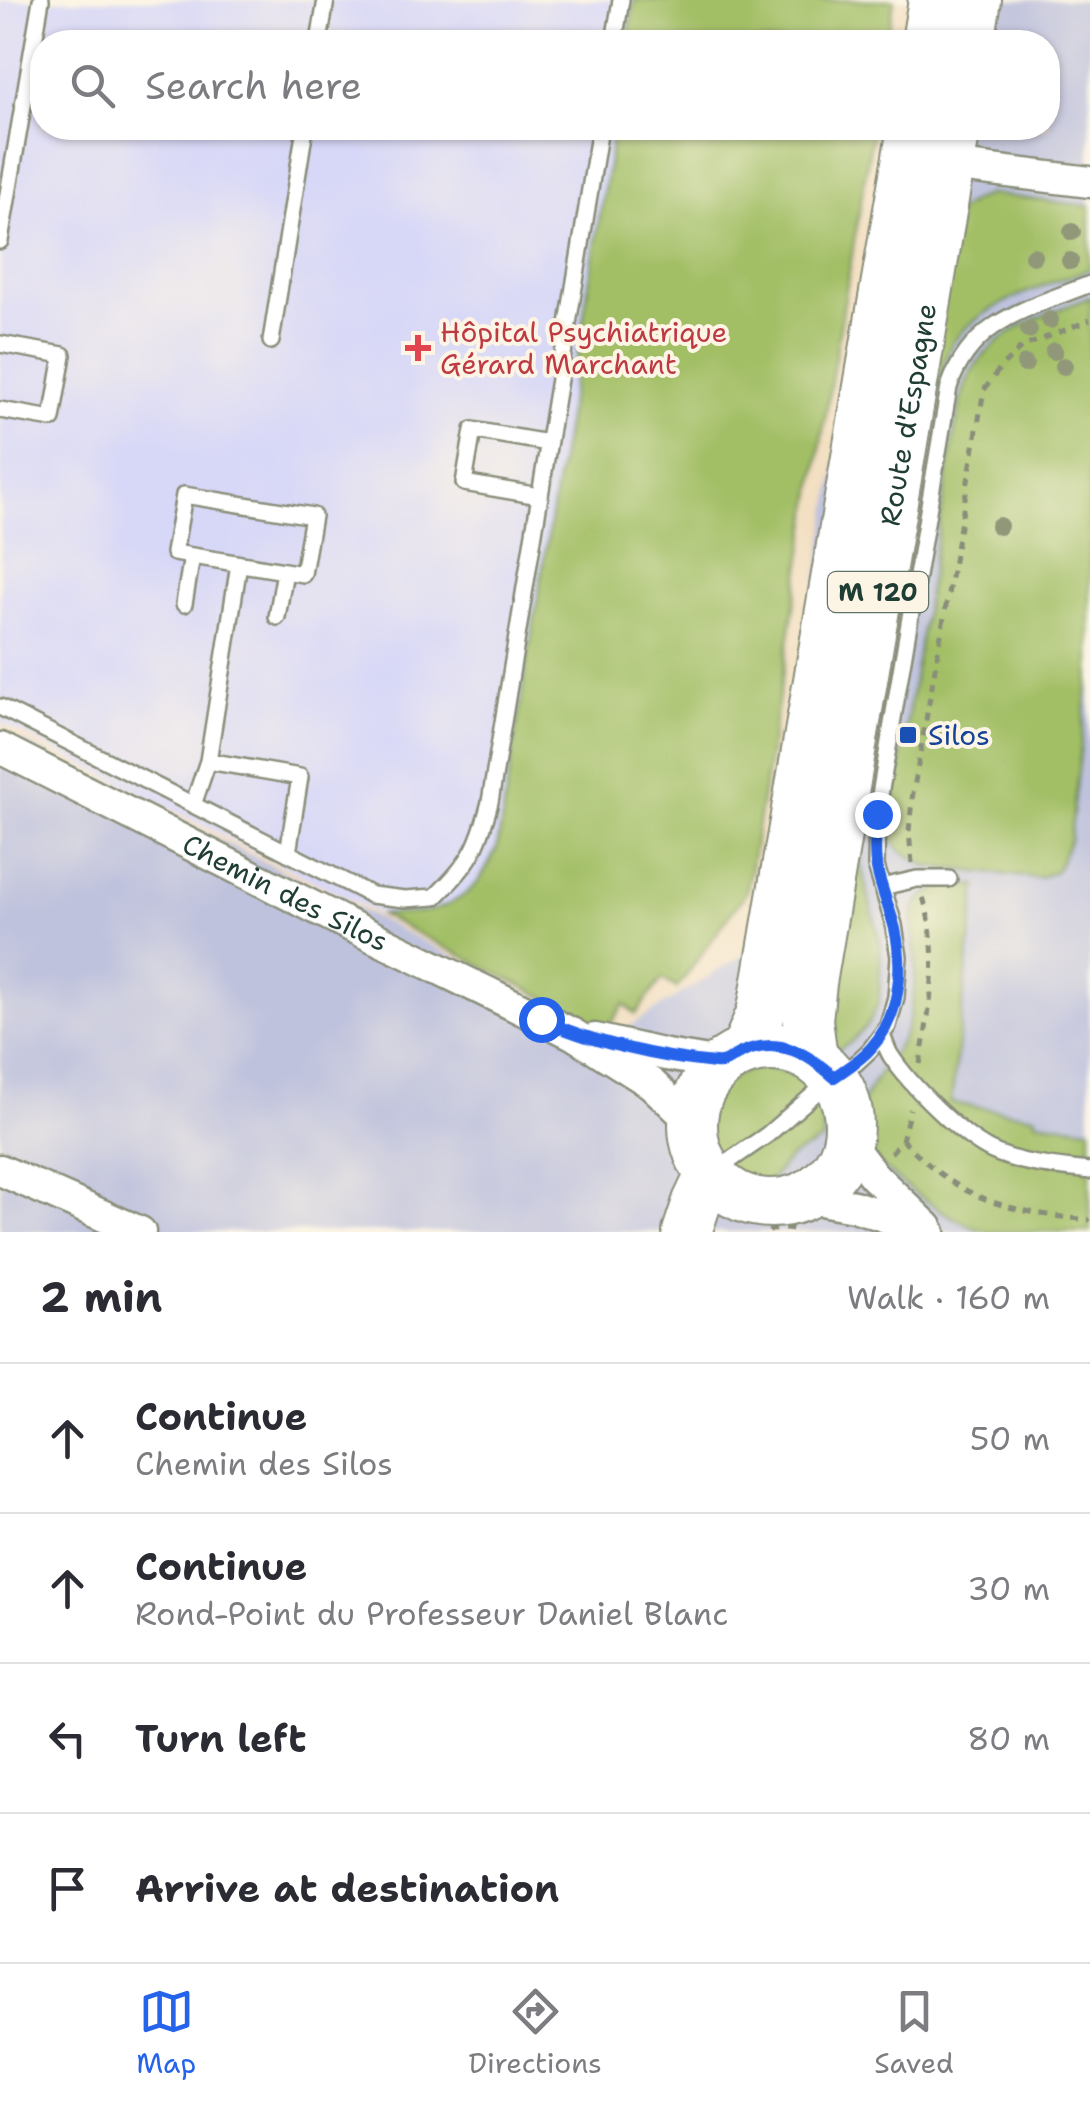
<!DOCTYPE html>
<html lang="en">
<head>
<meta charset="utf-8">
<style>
  :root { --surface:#fff; --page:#f7f7f7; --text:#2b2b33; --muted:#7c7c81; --line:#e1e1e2; --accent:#2563eb }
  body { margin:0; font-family:"Shantell Sans",sans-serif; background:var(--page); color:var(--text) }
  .stop { position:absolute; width:30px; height:30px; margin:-22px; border:8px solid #2563eb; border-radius:50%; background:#fff }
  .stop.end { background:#2563eb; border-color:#fff; box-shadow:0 2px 10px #0008 }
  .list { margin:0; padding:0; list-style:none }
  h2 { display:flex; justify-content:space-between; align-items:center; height:130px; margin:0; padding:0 40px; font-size:42px }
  h2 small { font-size:32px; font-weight:400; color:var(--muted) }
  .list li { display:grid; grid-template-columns:65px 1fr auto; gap:30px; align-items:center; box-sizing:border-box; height:150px; padding:0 40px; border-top:2px solid var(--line) }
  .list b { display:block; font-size:38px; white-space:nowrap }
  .list p { margin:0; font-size:32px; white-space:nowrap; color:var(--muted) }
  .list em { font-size:32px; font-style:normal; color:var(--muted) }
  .icon { flex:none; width:55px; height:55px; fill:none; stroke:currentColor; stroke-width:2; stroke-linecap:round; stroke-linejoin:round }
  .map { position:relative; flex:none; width:1090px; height:1232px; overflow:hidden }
  .search { position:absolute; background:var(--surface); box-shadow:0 2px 8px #0004; left:30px; right:30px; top:30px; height:110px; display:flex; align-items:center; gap:25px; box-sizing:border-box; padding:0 35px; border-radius:40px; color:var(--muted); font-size:38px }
  .sheet { height:730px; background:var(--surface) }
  nav { display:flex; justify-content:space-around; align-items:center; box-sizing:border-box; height:140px; border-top:2px solid var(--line); background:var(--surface); font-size:28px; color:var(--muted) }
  nav a { display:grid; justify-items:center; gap:5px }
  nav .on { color:var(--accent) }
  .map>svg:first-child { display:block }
  .built { fill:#d7d7f8 }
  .industrial { fill:#bfc2dd }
  .green { fill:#a3bf66; stroke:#617e4d; stroke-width:2.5 }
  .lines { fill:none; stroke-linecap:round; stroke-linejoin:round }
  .service-casing { stroke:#898e7a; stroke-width:20 }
  .minor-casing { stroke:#898e7a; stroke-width:35 }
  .primary-casing { stroke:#898e7a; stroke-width:52 }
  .path { stroke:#898e7a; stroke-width:5; stroke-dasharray:8 8; stroke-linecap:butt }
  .service { stroke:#fff; stroke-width:15 }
  .minor { stroke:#fff; stroke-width:30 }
  .primary { stroke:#fff; stroke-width:48 }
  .tree { fill:#91987a }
  .route { stroke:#2563eb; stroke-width:12 }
  .health-dot { fill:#e0444e; stroke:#fcf5e5; stroke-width:4 }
  .transit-dot { fill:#1a4fb4; stroke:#fcf5e5; stroke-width:4 }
  .labels { text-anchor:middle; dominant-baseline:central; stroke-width:8; stroke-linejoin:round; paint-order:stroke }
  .shield { fill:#fcf5e5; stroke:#617469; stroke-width:2.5 }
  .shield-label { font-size:25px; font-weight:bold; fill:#1f3d34 }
  .health-label { font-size:28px; fill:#be3a42; stroke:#fcf5e5; text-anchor:start }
  .street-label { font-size:28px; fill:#1f3d34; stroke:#fcf5e5 }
  .transit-label { font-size:28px; fill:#164399; stroke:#fcf5e5; text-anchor:start }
</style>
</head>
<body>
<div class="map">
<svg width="1090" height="1232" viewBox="0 0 1090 1232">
  <rect width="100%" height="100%" fill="#fcf5e5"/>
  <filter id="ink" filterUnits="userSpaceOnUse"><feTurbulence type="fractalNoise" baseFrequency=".01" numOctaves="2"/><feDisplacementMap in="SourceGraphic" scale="20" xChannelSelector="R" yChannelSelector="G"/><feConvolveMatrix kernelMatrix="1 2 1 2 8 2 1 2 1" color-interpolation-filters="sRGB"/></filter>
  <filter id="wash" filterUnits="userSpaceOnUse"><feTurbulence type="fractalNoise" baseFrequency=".0048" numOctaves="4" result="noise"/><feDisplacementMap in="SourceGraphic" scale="40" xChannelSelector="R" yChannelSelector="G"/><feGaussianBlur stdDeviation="2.25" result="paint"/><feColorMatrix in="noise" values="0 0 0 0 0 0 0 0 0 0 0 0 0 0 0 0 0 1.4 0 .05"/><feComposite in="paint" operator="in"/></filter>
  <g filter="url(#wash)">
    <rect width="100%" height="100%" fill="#f3dfc1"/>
    <path class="built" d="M0,0H894L887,42H42V128H873L677,988L662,979L636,1014L624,1004L607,1029L0,723Z"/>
    <path class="industrial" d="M915,0H1090V1232H0V730L614,1036L754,948L893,128H1048V42H907Z"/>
    <path class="green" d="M634,0H894L887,42H627Z
      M614,128H873L747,891L677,988L662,979L636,1014L624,1004L607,1029L379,914C417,914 449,914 477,883C485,874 491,859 497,848Z
      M990,194L1090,206V269C1047,285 978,304 952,344C947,353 944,364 940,374L883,693L860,839L861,866L881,947L879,1002L869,1023L851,1042L832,1053L823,1027L958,211L974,200Z
      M1090,297V670L1070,839L1056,871L1039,878L928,867L900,850L891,839L890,825L955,428C959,412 961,395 967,381C989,331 1043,316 1090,297Z
      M955,885H977L951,1103L1036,1116V1121L1090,1128V1232C1059,1232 1020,1232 990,1232C961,1228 892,1181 875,1158C833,1102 892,1072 907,1027C913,1008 917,972 915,951C915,936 908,921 916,906C924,891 941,888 955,885Z
      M756,1068C803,1068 826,1092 823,1140L791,1157L766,1185C753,1183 740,1181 729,1173C703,1152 700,1111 721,1087C730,1076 743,1072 756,1068Z"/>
  </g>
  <g filter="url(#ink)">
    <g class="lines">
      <defs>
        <path id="service" d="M319,42L326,0
          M614,42L621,0
          M0,241L41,0
          M271,341L305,128
          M0,344L63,355L52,419L0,410
          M184,495L313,516L303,574L174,553Z
          M539,496L464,483L473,430L548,443
          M184,604L192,556
          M277,617L285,571
          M0,707L371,895L405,899L435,897C470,863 478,849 490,802L600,128
          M208,761L300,777L288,853
          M193,805L208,761L239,564
          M882,887L917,879H949
          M882,1035C885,1042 887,1050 891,1056C910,1085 962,1137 992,1151C1023,1165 1057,1167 1090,1171
          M713,1172L767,1135L834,1077L856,1063L870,1050L888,1026L896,997L899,957L894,925L876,866L877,813L949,387C972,319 1030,308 1090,284"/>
        <g id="minor">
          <path d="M934,163L1090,182"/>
          <path id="s1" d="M0,748L347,924L573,1034L652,1084L692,1122"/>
          <path d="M595,1039L666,1055L721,1064"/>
          <path d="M848,1142L873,1175L927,1227"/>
          <path d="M0,1170L140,1232"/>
          <path d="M803,1197L854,1206L930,1232"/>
        </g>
        <g id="primary">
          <path d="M926,42L933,0"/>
          <path d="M970,42L977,0"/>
          <circle cx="771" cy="1125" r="78"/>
          <path d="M745,1051L761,1013L764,998L912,128"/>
          <path id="s2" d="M813,1058L808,1020L812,983L956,128"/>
          <path d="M687,1232L697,1202L710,1175"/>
        </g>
      </defs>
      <use href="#service" class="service-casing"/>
      <use href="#minor" class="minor-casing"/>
      <use href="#primary" class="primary-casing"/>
      <path class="path" d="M912,863L909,832L912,799L984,390L1001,367L1022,347L1090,320
        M920,1064C930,1005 941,956 923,897
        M902,1140C917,1153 932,1169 949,1180C992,1209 1040,1215 1090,1220
        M891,1153L902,1140L910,1109
        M769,1232L771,1230L792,1229L798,1232"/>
      <use href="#service" class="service"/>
      <use href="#minor" class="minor"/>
      <use href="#primary" class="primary"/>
    </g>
    <g class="tree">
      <circle cx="1072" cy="232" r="9"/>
      <circle cx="1033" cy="256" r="9"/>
      <circle cx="1070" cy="261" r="9"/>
      <circle cx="1050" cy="320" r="9"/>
      <circle cx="1029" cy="330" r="9"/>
      <circle cx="1054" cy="351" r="9"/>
      <circle cx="1025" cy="364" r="9"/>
      <circle cx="1064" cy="366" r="9"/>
      <circle cx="999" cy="526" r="9"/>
    </g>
  </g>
  <g class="lines" filter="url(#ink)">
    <path class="route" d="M541,1019C589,1042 661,1058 715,1063C726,1065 732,1056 743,1052C779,1036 808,1054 834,1077C847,1068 861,1060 871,1048C900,1017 904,969 895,929C890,909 881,889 877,869C873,851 876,832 877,814"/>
  </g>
  <path class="health-dot" d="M413 333h10v10h10v10h-10v10h-10v-10h-10v-10h10z"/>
  <rect class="transit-dot" x="898" y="725" width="20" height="20" rx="5"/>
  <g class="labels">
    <rect class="shield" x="828" y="572" width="100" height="40" rx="8"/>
    <g class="shield-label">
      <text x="878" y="592">M 120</text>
    </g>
    <g class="health-label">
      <text x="440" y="332">Hôpital Psychiatrique<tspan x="440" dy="32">Gérard Marchant</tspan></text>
    </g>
    <g class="street-label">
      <text stroke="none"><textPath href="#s2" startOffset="652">Route d'Espagne</textPath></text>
      <text stroke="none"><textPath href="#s1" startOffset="320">Chemin des Silos</textPath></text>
    </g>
    <g class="transit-label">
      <text x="928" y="735">Silos</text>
    </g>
  </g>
</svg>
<div class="stop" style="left:541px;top:1019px"></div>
<div class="stop end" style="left:877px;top:814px"></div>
<div class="search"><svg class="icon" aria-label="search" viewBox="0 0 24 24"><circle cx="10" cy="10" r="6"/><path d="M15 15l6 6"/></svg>Search here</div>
</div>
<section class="sheet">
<h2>2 min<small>Walk · 160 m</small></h2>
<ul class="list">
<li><svg class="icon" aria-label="ahead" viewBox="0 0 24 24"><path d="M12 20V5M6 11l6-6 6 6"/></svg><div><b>Continue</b><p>Chemin des Silos</p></div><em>50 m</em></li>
<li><svg class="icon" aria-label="ahead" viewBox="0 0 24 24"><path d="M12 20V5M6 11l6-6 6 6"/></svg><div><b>Continue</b><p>Rond-Point du Professeur Daniel Blanc</p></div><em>30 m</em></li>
<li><svg class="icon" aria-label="left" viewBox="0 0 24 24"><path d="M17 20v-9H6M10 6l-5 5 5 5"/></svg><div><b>Turn left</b></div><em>80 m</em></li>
<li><svg class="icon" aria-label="arrive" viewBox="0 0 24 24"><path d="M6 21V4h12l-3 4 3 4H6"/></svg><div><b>Arrive at destination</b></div></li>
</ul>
</section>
<nav>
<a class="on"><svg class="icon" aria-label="map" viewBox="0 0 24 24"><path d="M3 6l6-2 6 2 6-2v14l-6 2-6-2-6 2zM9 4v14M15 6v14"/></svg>Map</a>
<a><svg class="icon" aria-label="directions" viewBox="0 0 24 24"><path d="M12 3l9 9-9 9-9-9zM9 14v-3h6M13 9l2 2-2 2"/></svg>Directions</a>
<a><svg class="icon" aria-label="saved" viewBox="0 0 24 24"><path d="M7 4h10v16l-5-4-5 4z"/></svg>Saved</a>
</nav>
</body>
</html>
